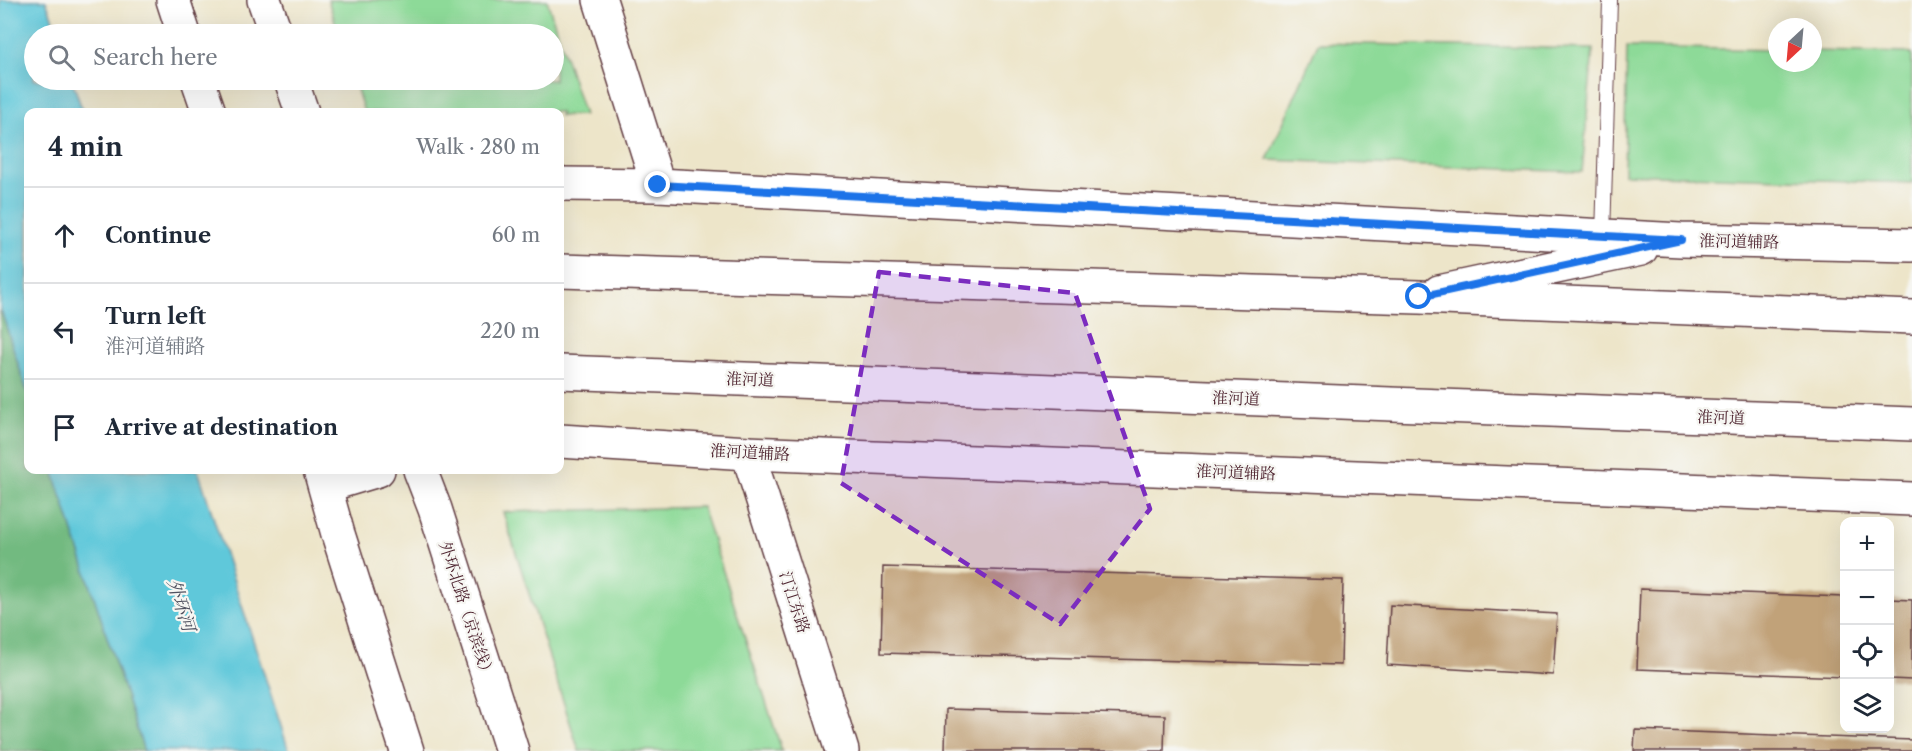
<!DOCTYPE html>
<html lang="en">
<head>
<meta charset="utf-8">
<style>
  :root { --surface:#fff; --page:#f2f2f3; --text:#1f2937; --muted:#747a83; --line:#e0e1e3 }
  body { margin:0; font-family:"Libre Caslon Text","Noto Serif SC",serif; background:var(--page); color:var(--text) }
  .controls { position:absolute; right:18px; bottom:18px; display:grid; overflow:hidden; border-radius:12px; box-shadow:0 6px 24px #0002 }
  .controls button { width:54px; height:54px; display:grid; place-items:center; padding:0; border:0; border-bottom:2px solid var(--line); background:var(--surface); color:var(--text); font:30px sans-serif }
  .compass { position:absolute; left:1768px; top:18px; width:54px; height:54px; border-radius:50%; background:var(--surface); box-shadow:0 6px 24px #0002; rotate:206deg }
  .stop { position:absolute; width:18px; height:18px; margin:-14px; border:4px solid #1a73e8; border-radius:50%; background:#fff }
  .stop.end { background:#1a73e8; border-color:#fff; box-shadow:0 2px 6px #0008 }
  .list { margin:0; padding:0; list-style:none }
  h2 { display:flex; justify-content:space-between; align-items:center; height:78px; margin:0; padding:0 24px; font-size:26px }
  h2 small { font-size:20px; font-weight:400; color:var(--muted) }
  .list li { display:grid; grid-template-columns:39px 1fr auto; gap:18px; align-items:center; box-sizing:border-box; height:96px; padding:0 24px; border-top:2px solid var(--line) }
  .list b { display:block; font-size:22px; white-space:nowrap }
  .list p { margin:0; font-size:20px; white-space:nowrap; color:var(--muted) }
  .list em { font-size:20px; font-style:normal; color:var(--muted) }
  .icon { flex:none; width:33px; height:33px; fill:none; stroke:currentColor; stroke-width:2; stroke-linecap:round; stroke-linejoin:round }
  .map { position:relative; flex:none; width:1912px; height:751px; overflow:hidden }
  .search { position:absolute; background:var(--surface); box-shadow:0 6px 24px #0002; left:24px; top:24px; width:540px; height:66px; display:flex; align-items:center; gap:15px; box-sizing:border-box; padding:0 21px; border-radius:33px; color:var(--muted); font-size:22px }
  .panel { position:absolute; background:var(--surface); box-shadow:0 6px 24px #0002; left:24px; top:108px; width:540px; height:366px; border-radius:12px }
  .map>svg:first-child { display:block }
  .green { fill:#8dda98; stroke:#6c7c62; stroke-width:1.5 }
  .forest { fill:#72ba80; stroke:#5e6c56; stroke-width:1.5 }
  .water { fill:#5fc8da; stroke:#547482; stroke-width:1.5 }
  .building { fill:#c1a279 }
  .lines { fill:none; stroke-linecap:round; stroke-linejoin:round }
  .lane-casing { stroke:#623d43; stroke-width:16 }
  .secondary-casing { stroke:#623d43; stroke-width:36 }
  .primary-casing { stroke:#623d43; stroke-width:36 }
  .highway-casing { stroke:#623d43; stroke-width:36 }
  .lane { stroke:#fff; stroke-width:14 }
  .secondary { stroke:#fff; stroke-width:33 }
  .primary { stroke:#fff; stroke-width:33 }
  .highway { stroke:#fff; stroke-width:33 }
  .route { stroke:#1a73e8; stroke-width:8 }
  .marked { fill:#7b2cbf; fill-opacity:0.2; stroke:#7b2cbf; stroke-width:4.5; stroke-dasharray:12 8; stroke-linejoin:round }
  .labels { text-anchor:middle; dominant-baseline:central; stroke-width:4.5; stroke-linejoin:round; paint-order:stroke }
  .street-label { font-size:16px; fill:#4a1f2b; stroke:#f6f6f2 }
  .water-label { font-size:18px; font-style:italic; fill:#505260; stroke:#f6f6f2 }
</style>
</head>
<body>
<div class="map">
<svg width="1912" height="751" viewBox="0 0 1912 751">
  <rect width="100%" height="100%" fill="#f6f6f2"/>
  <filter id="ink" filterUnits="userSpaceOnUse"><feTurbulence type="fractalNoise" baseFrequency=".0167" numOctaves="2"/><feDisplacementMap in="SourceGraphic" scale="12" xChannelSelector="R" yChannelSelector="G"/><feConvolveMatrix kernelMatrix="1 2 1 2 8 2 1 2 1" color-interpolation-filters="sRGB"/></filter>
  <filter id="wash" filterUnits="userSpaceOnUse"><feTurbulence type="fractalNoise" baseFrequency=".008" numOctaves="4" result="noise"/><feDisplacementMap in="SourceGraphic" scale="24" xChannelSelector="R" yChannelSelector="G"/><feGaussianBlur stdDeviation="1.35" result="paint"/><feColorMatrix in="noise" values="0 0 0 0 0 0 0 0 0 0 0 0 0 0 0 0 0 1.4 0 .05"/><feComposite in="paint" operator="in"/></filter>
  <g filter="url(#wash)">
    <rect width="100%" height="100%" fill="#ede5c9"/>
    <path class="green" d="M328,0H547L584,115L560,116V112H364L354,80H554V34H339Z
      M1318,43L1593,49L1582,172L1267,160Z
      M1627,47L1777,50V63H1813V51L1912,53V183L1624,174Z
      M702,507L782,751H579L503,512Z"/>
    <path class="forest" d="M0,307L28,395V470H53L144,751H0Z"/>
    <path class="water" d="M0,0H46L58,34H34V80H72L83,112H28V395L0,307Z
      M53,470H198L289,751H144Z"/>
    <g id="blocks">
      <path class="building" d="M883,567L1343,580L1341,665L881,653Z
        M1640,589L1844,597V677L1637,669Z
        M1890,599L1912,600V680L1890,679Z
        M1390,605L1557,614L1553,675L1387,665Z
        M946,709L1165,715L1164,751H945Z
        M1635,730L1912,740V751H1634Z"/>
    </g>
  </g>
  <g filter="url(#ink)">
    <use href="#blocks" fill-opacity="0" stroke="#623d43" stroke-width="1.5"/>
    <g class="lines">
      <defs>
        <path id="lane" d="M1603,236L1610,0"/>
        <path id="secondary" d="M600,0L658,185
          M748,453L842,751"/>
        <path id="primary" d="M560,184L658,185L1681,240L1912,245
          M1439,292L1641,249
          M560,441L748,453L1912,499
          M325,486L378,470"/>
        <path id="highway" d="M173,0L184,34
          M264,0L276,34
          M198,80L209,112
          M291,80L302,112
          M560,271L1419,297L1912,317
          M560,372L1912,424
          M320,470L338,534L407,751
          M420,470L435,509L512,751"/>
      </defs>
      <use href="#lane" class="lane-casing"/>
      <use href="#secondary" class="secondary-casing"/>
      <use href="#primary" class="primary-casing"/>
      <use href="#highway" class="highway-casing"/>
      <use href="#lane" class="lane"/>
      <use href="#secondary" class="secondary"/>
      <use href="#primary" class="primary"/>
      <use href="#highway" class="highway"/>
    </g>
  </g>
  <g class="lines" filter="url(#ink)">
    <path class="route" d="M658,185L1681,240L1419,297"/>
  </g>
  <path class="marked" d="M879,272L1075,293L1150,509L1060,624L841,483Z"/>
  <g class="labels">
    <g class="street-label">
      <text transform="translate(1739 241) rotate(1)">淮河道辅路</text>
      <text transform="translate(750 379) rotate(2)">淮河道</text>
      <text transform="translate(1236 398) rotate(2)">淮河道</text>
      <text transform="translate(1721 417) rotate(2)">淮河道</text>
      <text transform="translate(750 452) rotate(3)">淮河道辅路</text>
      <text transform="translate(1236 472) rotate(2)">淮河道辅路</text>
      <text transform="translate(795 602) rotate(72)">汀江东路</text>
      <text transform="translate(467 610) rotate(72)">外环北路（京滨线）</text>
    </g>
    <g class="water-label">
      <text transform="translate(181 605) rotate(72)">外环河</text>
    </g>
  </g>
</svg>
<div class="controls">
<button>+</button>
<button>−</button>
<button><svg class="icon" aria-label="locate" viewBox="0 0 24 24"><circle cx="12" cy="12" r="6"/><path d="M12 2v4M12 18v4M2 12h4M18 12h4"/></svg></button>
<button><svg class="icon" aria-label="layers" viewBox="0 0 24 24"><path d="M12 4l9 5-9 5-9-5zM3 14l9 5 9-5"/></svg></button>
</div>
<svg class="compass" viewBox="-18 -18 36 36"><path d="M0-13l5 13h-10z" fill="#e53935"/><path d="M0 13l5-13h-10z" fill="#747a83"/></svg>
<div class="stop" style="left:1419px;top:297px"></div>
<div class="stop end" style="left:658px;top:185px"></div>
<div class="search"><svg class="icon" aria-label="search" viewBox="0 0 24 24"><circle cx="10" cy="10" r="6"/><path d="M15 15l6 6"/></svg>Search here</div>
<section class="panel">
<h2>4 min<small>Walk · 280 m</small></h2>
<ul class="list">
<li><svg class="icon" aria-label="ahead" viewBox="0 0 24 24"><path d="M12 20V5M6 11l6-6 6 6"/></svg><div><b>Continue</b></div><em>60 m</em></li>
<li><svg class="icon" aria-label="left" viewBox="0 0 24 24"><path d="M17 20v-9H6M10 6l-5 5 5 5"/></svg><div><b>Turn left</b><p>淮河道辅路</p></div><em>220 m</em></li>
<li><svg class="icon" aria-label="arrive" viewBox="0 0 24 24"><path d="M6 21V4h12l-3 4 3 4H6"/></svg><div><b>Arrive at destination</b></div></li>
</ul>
</section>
</div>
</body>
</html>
